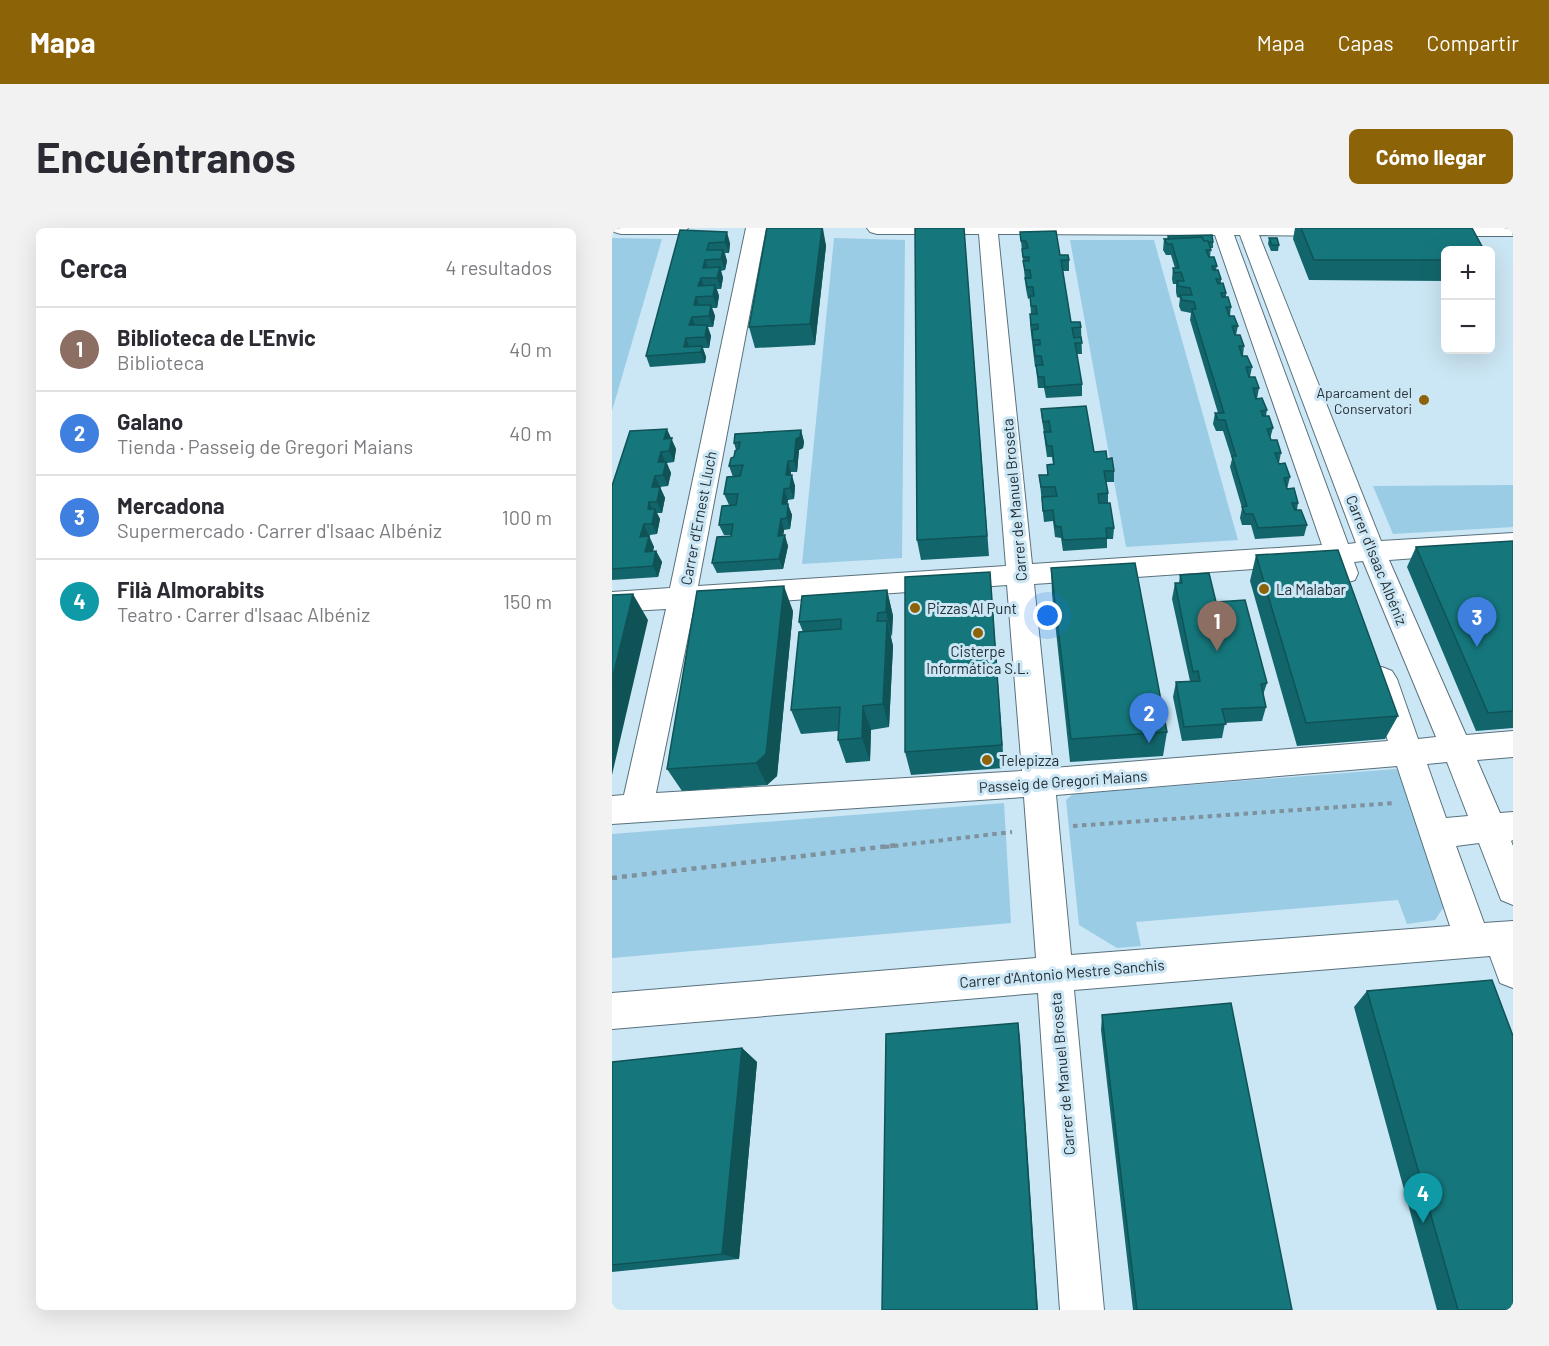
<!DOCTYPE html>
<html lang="es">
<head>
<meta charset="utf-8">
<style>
  :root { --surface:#fff; --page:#f2f2f3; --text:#2b2b33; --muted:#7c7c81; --line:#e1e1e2; --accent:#8d6307 }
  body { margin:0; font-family:Barlow,sans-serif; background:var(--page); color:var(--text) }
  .controls { position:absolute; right:18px; top:18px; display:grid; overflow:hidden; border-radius:9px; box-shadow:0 6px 24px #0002 }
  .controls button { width:54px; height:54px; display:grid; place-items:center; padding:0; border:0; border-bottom:2px solid var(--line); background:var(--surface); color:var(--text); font:30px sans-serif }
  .you { position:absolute; left:436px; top:388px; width:21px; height:21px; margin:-15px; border:4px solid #fff; border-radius:50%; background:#1a73e8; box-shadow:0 0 0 9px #1a73e833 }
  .badge { display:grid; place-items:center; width:39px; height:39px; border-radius:50%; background:var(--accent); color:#fff; font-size:20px; font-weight:700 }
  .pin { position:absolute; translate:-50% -50px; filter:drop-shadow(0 2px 3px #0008) }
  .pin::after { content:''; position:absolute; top:32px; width:21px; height:18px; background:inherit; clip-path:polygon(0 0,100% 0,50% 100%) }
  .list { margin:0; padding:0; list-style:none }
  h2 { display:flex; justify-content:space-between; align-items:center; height:78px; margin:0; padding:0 24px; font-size:26px }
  h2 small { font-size:20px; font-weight:400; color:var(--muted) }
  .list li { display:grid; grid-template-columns:39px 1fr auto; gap:18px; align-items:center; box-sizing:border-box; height:84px; padding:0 24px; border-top:2px solid var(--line) }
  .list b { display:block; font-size:22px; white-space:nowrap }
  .list p { margin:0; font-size:20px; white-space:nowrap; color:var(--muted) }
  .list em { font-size:20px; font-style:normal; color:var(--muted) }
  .map { position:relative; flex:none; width:901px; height:1082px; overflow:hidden; border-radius:9px }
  header { display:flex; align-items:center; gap:36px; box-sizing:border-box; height:84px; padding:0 30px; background:var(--accent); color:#fff }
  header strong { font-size:28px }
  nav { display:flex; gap:33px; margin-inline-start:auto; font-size:21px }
  .intro { display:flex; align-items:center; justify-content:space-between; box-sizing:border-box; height:144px; padding:0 36px }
  h1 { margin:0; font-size:42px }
  .button { padding:15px 27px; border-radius:9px; background:var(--accent); color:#fff; font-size:21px; font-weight:700 }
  main { display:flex; gap:36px; padding:0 36px }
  aside { flex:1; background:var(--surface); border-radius:9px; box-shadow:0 6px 24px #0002 }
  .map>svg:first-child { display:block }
  .green { fill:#9bcce6 }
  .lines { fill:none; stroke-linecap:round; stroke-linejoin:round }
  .minor-casing { stroke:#59717d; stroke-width:2 }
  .path-far1 { stroke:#7e919c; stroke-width:4; stroke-dasharray:4.5 4.5; stroke-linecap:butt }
  .path { stroke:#7e919c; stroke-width:4.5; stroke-dasharray:5 5; stroke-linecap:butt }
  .minor { fill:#fff; fill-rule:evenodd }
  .wall { fill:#12666b }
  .shaded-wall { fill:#0f5357 }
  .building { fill:#15777c; stroke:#0f5357; stroke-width:1.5 }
  .poi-dot { fill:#8d6307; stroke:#cbe6f4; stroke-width:2 }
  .labels { text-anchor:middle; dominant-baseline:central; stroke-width:6; stroke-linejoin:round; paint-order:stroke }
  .far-poi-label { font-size:14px; fill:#252f35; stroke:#cbe6f4; text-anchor:end }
  .street-label { font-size:15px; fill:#252f35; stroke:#cbe6f4 }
  .poi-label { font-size:15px; fill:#252f35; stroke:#cbe6f4; text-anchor:start }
</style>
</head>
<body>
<header>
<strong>Mapa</strong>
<nav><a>Mapa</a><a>Capas</a><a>Compartir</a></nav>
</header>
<div class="intro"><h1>Encuéntranos</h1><a class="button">Cómo llegar</a></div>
<main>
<aside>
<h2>Cerca<small>4 resultados</small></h2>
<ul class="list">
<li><span class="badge" style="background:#8d6e63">1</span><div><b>Biblioteca de L'Envic</b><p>Biblioteca</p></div><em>40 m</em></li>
<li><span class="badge" style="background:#3f7fe0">2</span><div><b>Galano</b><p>Tienda · Passeig de Gregori Maians</p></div><em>40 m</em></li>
<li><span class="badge" style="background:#3f7fe0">3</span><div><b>Mercadona</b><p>Supermercado · Carrer d'Isaac Albéniz</p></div><em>100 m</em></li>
<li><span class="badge" style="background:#0f9aa8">4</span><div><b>Filà Almorabits</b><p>Teatro · Carrer d'Isaac Albéniz</p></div><em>150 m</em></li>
</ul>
</aside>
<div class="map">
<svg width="901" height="1082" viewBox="0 0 901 1082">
  <rect width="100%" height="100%" fill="#cbe6f4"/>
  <path class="green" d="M0,10L50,11L0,183Z
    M222,10L293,12L290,330L190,336Z
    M458,12H542L626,312L514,319Z
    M901,257V299L781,306L761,258Z
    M784,541L793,547L837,671L823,692L795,696L786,672L524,694L529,718L505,720L467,697L454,572L461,566Z
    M392,575L399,695L0,730V606Z"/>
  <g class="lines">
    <defs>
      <path id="minor" d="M0,0H76L73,4L66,6H9L2,4Z
        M134,0H154L86,358L394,338L367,6H265L258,4L255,0H734L736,2L733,6L726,8L647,7L769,313L901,305V323L777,332L854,507L901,503V529L865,532L888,585L901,584V612L899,613L901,618V677L889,672L867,615L844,618L872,695L901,693V760L888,755L878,728L462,762L492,1082H448L426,765L0,801V765L424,730L412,569L0,596V568L12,567L54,381L0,384V364L58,360ZM386,6L603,7L710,317L420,336ZM622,7H628L744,315L736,316ZM751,333L824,509L806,511L785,451L780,443L770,439L760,443L755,451L776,513L441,540L422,356L716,336L723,352L733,355L743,352L746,345L742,334ZM395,357L410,543L44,565L82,379ZM835,534L856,588L834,590L815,536ZM785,538L838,698L459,727L444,567Z
        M810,0H901V8H818L811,6L808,2Z"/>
    </defs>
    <use href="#minor" class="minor-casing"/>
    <path class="path-far1" d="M461,598L783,575
      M273,619L400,604"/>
    <path class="path" d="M0,650L286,617"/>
    <use href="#minor" class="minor"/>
  </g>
  <path class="wall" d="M155,0H211L214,18L203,117L143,120L137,99Z
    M352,0L377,328L309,332L305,312Z
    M683,0H860L834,22V53L697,52L681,11Z
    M68,2L118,15L117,25H113L115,33L113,42L109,43L111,50L109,61H105L107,68L105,80H100L103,88L101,99H96L99,108L97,120H91L94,129L93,135L38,139L34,128Z
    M408,4L457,32V43H451L459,94L469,99L470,126H464L470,156V168L434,170L432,160H426L424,139H423L418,97V86H419L418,70L416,71L414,61Z
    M556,8L601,14V20H599L598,29L605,38L604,42L609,51V56L614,65V69L619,79L618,88L626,98L624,107L632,118L631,128L640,139L638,149L647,160L645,171L655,182L654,188L661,200L658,211L669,225L667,235L678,249L675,261L686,275L685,282L695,297L692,308L643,311L639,297H630L628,290L630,280L618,239L620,231L611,203H604L601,196L603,185H606L578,92L579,85L569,83L567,78L568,70L565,69L564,64V56H561L560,51L561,40H563L559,27H554L551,22L552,11H555Z
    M657,10L667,17L666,23H659L656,16Z
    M429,181L482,224L495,231L502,243V254H494L496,265V275L502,300L501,311H495V320L451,323L449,310L443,309L441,293L432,294L427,247H435V237L441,236L440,229H435L433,215L432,205L430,192Z
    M189,202L192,214L191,220L187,222L185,244H179V247L183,258L182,271L176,272L175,276L180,287L178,301L172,302L171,307L176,318L171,341L105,345L100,335L119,307H112L107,297L124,277H117L112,266L121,249L117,238L122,229L124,222L122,215Z
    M59,210L64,221L62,234L55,235L59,245L56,258L48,259L53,270L50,285H45L48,291L45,306L38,307L37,309L42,319L41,323H44L50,334L46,349L0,352V258Z
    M901,313V500L864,503L795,339L804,319Z
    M644,327L786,488L773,511L685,518L638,353Z
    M439,340L555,504L551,528L458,534L440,366Z
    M378,344L392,540L299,547L293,524Z
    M568,347L604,374L655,455L651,467L654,479L650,493L613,495L610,510L570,513L561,469L564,454L578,453L560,371L563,355H567Z
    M275,362L281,388L279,409L281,418L277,499L259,502L258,533L234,535L226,512V503L189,506L179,482L191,404L187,394Z
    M181,383L165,548L155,557L70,563L55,541Z
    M755,763L901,1082H825L742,779Z
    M490,787L680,1082H521L489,802Z
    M130,820L145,834L127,1031L0,1044V834Z"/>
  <path class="shaded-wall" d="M210,0L214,18L203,117L198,96Z
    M115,4L118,15L117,25L113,14Z
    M111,22L115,33L113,42L109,31Z
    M93,32L97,43L94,51L91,40Z
    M108,39L111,50L109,61L105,50Z
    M89,50L93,61L86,58Z
    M103,57L107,68L105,80L101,68Z
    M84,69L88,80L82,77Z
    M99,77L103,88L101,99L97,88Z
    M80,89L84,100L77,97Z
    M95,97L99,108L97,120L93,109Z
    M74,110L78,121L72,119Z
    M90,118L94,129L93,135L89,124Z
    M55,201L64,221L62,234L52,211Z
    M189,202L192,214L191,220L187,222L185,244L182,233L184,211Z
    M49,224L54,235L46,234Z
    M176,233L179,244L177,258L174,247Z
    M54,234L59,245L56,258L51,247Z
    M180,247L183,258L182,271L178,260Z
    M43,248L53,270L50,285L45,274L40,259Z
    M172,261L176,272L174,287L170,276Z
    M37,274L42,285L43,281L48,291L45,306L40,296L36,281Z
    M176,276L180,287L178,301L175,290Z
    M169,291L172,302L170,318L166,308Z
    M32,296L42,319L38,335L33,324L28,309Z
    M173,307L176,318L171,341L167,331Z
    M44,323L50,334L46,349L41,338Z
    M378,344L380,370L392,540L390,517Z
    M172,358L181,383L165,548L155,557L144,535Z
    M275,362L281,388L280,409L274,384Z
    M21,366L36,392L0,547V452Z
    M275,393L281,418L277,499L271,476Z
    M251,478L259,502L258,533L250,510Z
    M406,795L408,810L426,1082H425Z
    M130,820L145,834L127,1031L110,1026Z"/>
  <path class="building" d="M155,0H210L198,96L137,99Z
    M303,0H352L375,308L305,312Z
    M689,0H860L872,22H834V32H702Z
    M68,2L115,4L113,14L97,15L95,22H111L109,31L93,32L91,40L108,39L105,50H89L86,58L103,57L101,68L84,69L82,77H99L97,88L80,89L77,97H95L93,109L74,110L72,119L90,118L89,124L34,128Z
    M444,3L448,27H456L457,32H449L459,94H468L469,99L460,100L462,110L469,109L470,115H463L470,156L433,159L432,149H426L424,137H431L429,128H423L422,117H428V112H421L420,102L426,101V96L419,97L418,86H425L424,78H419L418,68H422L421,59H415L413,50H419L418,42H413L411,33H417V29H411L410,21L416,20L414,13H409L408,4Z
    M600,7L601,14H597L596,13H592L590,9L557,11L556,8Z
    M590,9L592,13H596L599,22H594L597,29H602L605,38H600L601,42H606L609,51H604L606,56L611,55L614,65H609L610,69H616L619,79H614L617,88H622L626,98H620L623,107H628L632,118H627L630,128H635L640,139H634L637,149H643L647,160H641L644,171L650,170L655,182L649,183L651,188H657L661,200L655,201L659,212H665L669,225H663L667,236L673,235L678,249L672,250L675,261L682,260L686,275H680L683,282H689L695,297L646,300L641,286H633L630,279L635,278L620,228H624L613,192H606L603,185H612L580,81H584L582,74L570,72L568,67H580L578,60L566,58L565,53H572L569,44L562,45L561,40H567L560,16H555L552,11Z
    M657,10H665L667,17H660Z
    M474,178L482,224L494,223L495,231L500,230L502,243H492L496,265L486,266L487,275H498L502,300H494L495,310L451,312L449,299L443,298L441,282L431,283L430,269L445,268L443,259H429L427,247H436L435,237L442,236L440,218H435L432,204H439L437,193L431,194L429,181Z
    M55,201L52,211L60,210L57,223L49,224L46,234H54L51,247L43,248L40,259H48L45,274H37L36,281H43L40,296H32L28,309L37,308L33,324L44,323L41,338L0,341V258L18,203Z
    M189,202L188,209L184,211L182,233H176L174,247H180L178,260L172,261L170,276H176L175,290L169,291L166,308L173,307L167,331L100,335L105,309L119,308L121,296L107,297L110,278L124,277L126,266H112L115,249L128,248L131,237L117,238L119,230L122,229L123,223L127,220L128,214L122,215L123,206Z
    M901,313V483L876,485L804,319Z
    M726,322L786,488L694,495L644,327Z
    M523,335L555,504L459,511L439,340Z
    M378,344L390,517L293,524V349Z
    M597,345L604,374L633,372L655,455L649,456L654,479L610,481L614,496L572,499L564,454L588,453L586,443L581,444L563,355H570L568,347Z
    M172,358L154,526L144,535L55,541L85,363Z
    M275,362L274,384L266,385L265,393H275L271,476L251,478L250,510L226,512L228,479L179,482L187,404L229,401V391L187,394L190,368Z
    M21,366L0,452V367Z
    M880,752L901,808V1082H846L755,763Z
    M619,775L680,1082H525L490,787Z
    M406,795L425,1082H270L274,806Z
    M130,820L110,1026L0,1037V834Z"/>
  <g class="poi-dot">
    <circle cx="812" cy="172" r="6"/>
    <circle cx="652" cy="361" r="6"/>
    <circle cx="303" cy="380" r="6"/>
    <circle cx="366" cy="405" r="6"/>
    <circle cx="375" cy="532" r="6"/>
  </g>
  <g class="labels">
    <g class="far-poi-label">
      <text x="800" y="164">Aparcament del<tspan x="800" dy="16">Conservatori</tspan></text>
    </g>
    <g class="street-label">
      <text transform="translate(402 272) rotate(-95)">Carrer de Manuel Broseta</text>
      <text transform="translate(86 290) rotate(-79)">Carrer d'Ernest Lluch</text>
      <text transform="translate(765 332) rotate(68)">Carrer d'Isaac Albéniz</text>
      <text transform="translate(451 553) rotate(-4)">Passeig de Gregori Maians</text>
      <text transform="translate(450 745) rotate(-5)">Carrer d'Antonio Mestre Sanchis</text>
      <text transform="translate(450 846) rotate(-95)">Carrer de Manuel Broseta</text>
    </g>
    <g class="poi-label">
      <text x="664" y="361">La Malabar</text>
      <text x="315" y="380">Pizzas Al Punt</text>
      <text x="366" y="423" text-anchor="middle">Cisterpe<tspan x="366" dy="17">Informática S.L.</tspan></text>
      <text x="387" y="532">Telepizza</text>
    </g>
  </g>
</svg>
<div class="controls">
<button>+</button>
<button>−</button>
</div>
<div class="you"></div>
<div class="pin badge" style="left:605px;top:423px;background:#8d6e63">1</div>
<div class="pin badge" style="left:537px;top:515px;background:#3f7fe0">2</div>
<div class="pin badge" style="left:865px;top:419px;background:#3f7fe0">3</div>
<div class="pin badge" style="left:811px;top:995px;background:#0f9aa8">4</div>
</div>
</main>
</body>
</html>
